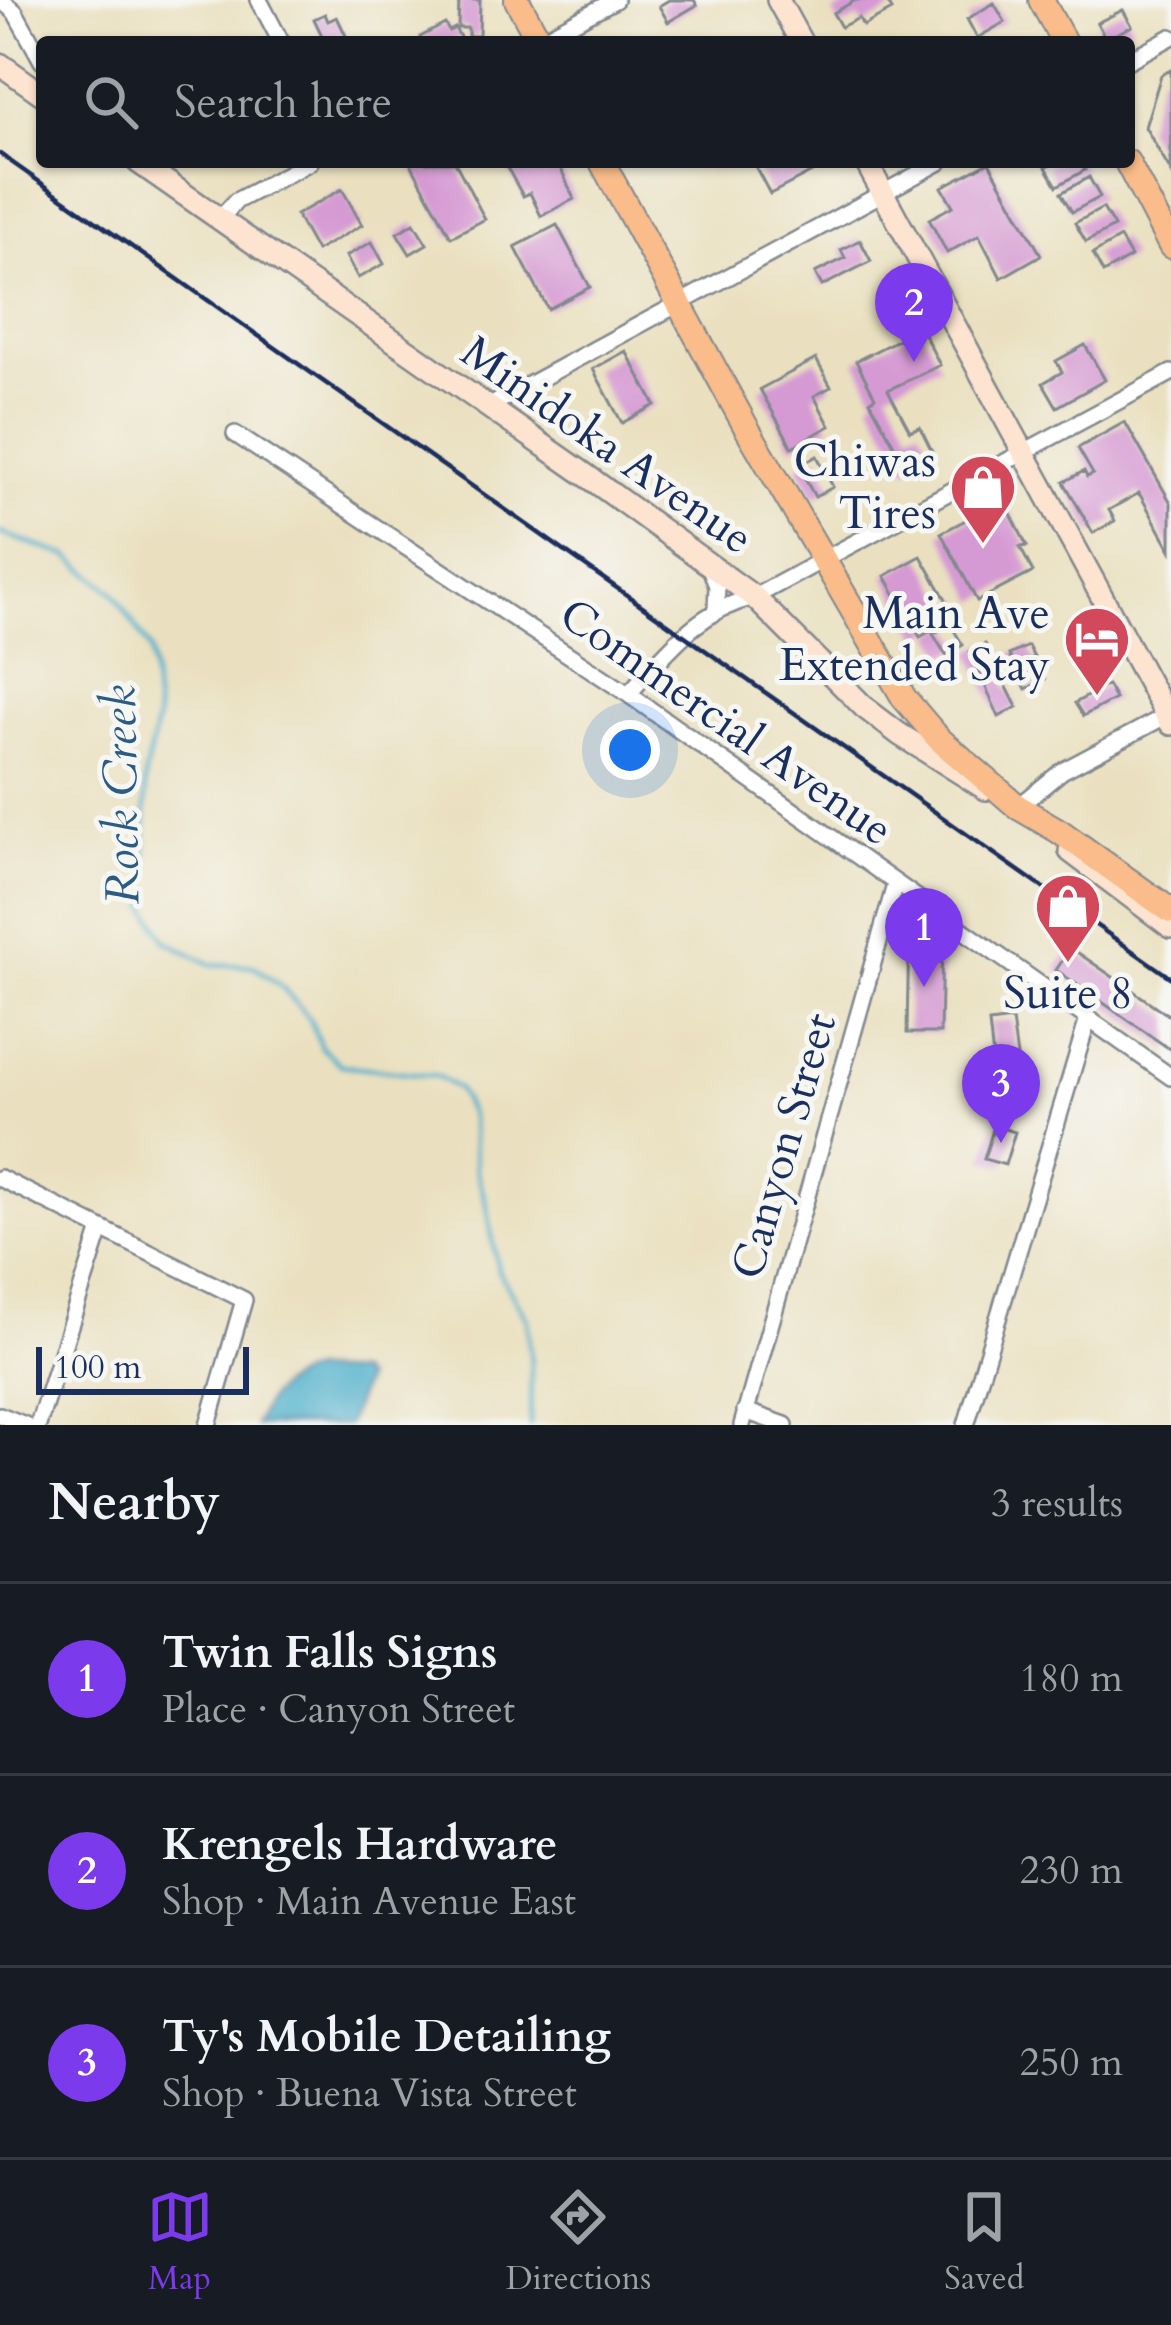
<!DOCTYPE html>
<html lang="en">
<head>
<meta charset="utf-8">
<style>
  :root { --surface:#171b24; --page:#20242c; --text:#f1f3f6; --muted:#9ea1a6; --line:#363941; --accent:#7c3aed }
  body { margin:0; font-family:Cardo,serif; background:var(--page); color:var(--text) }
  .scale { position:absolute; left:36px; bottom:30px; width:213px; box-sizing:border-box; padding-left:12px; border:6px solid #1b2f5e; border-top:0; font-size:33px; line-height:42px; white-space:nowrap; color:#1b2f5e; -webkit-text-stroke:9px #f6f6f2; paint-order:stroke }
  .you { position:absolute; left:630px; top:750px; width:42px; height:42px; margin:-30px; border:9px solid #fff; border-radius:50%; background:#1a73e8; box-shadow:0 0 0 18px #1a73e833 }
  .badge { display:grid; place-items:center; width:78px; height:78px; border-radius:50%; background:var(--accent); color:#fff; font-size:39px; font-weight:700 }
  .pin { position:absolute; translate:-50% -99px; filter:drop-shadow(0 3px 6px #0008) }
  .pin::after { content:''; position:absolute; top:63px; width:42px; height:36px; background:inherit; clip-path:polygon(0 0,100% 0,50% 100%) }
  .list { margin:0; padding:0; list-style:none }
  h2 { display:flex; justify-content:space-between; align-items:center; height:156px; margin:0; padding:0 48px; font-size:51px }
  h2 small { font-size:39px; font-weight:400; color:var(--muted) }
  .list li { display:grid; grid-template-columns:78px 1fr auto; gap:36px; align-items:center; box-sizing:border-box; height:192px; padding:0 48px; border-top:3px solid var(--line) }
  .list b { display:block; font-size:45px; white-space:nowrap }
  .list p { margin:0; font-size:39px; white-space:nowrap; color:var(--muted) }
  .list em { font-size:39px; font-style:normal; color:var(--muted) }
  .icon { flex:none; width:66px; height:66px; fill:none; stroke:currentColor; stroke-width:2; stroke-linecap:round; stroke-linejoin:round }
  .map { position:relative; flex:none; width:1171px; height:1425px; overflow:hidden }
  .search { position:absolute; background:var(--surface); box-shadow:0 3px 9px #0004; left:36px; right:36px; top:36px; height:132px; display:flex; align-items:center; gap:30px; box-sizing:border-box; padding:0 42px; border-radius:12px; color:var(--muted); font-size:45px }
  .sheet { height:732px; background:var(--surface) }
  nav { display:flex; justify-content:space-around; align-items:center; box-sizing:border-box; height:168px; border-top:3px solid var(--line); background:var(--surface); font-size:33px; color:var(--muted) }
  nav a { display:grid; justify-items:center; gap:6px }
  nav .on { color:var(--accent) }
  .map>svg:first-child { display:block }
  .water { fill:#4caecb; stroke:#346e94; stroke-width:3 }
  .lines { fill:none; stroke-linecap:round; stroke-linejoin:round }
  .stream { stroke:#4caecb; stroke-width:4.5 }
  .building { fill:#d59ad3 }
  .street-casing { stroke:#82888e; stroke-width:20 }
  .secondary-casing { stroke:#82888e; stroke-width:26 }
  .primary-casing { stroke:#82888e; stroke-width:28 }
  .street { stroke:#fff; stroke-width:15 }
  .secondary { stroke:#fde4d0; stroke-width:21 }
  .primary { stroke:#f9bc8a; stroke-width:24 }
  .rail { stroke:#1b2f5e; stroke-width:4.5 }
  .labels { text-anchor:middle; dominant-baseline:central; stroke-width:10; stroke-linejoin:round; paint-order:stroke }
  .street-label { font-size:45px; fill:#1b2f5e; stroke:#f6f6f2 }
  .poi-label { font-size:45px; fill:#1b2f5e; stroke:#f6f6f2; text-anchor:end }
  .water-label { font-size:48px; font-style:italic; fill:#2c5b84; stroke:#f6f6f2 }
</style>
</head>
<body>
<div class="map">
<svg width="1171" height="1425" viewBox="0 0 1171 1425">
  <rect width="100%" height="100%" fill="#f6f6f2"/>
  <filter id="ink" filterUnits="userSpaceOnUse"><feTurbulence type="fractalNoise" baseFrequency=".00833" numOctaves="2"/><feDisplacementMap in="SourceGraphic" scale="24" xChannelSelector="R" yChannelSelector="G"/><feConvolveMatrix kernelMatrix="1 2 1 2 8 2 1 2 1" color-interpolation-filters="sRGB"/></filter>
  <filter id="wash" filterUnits="userSpaceOnUse"><feTurbulence type="fractalNoise" baseFrequency=".004" numOctaves="4" result="noise"/><feDisplacementMap in="SourceGraphic" scale="48" xChannelSelector="R" yChannelSelector="G"/><feGaussianBlur stdDeviation="2.7" result="paint"/><feColorMatrix in="noise" values="0 0 0 0 0 0 0 0 0 0 0 0 0 0 0 0 0 1.4 0 .05"/><feComposite in="paint" operator="in"/></filter>
  <g filter="url(#wash)">
    <rect width="100%" height="100%" fill="#eae0bf"/>
    <path class="water" d="M312,1371L357,1373L364,1380L347,1425H255C268,1394 280,1380 312,1371Z"/>
    <g class="lines">
      <path class="stream" d="M0,533L68,556L113,592L150,649L157,719L145,773L147,907L166,941L210,964L254,966L284,989L310,1020L321,1047L341,1065L437,1076L458,1089L471,1117L476,1170L487,1205L498,1271L527,1319L531,1365L530,1425"/>
    </g>
    <g id="blocks">
      <path class="building" d="M459,0H480L479,36H468V28H458Z
        M669,0H694L697,5L668,22L659,6Z
        M856,0H886L892,10L863,26L859,18L841,27L833,13Z
        M994,3L1005,22L977,38L967,19Z
        M1123,10L1132,26L1106,39L1097,23Z
        M325,14L328,21L337,17L349,42H325L314,19Z
        M445,24L449,31L455,28L461,39L423,42L420,37Z
        M1171,70V172L1145,127L1161,75Z
        M410,162H455L485,219L451,237Z
        M504,162H558L574,199L541,216L530,193L523,196Z
        M753,162H831L770,194Z
        M989,162L1041,255L1001,278L979,235L947,253L929,219L953,206L942,187Z
        M1055,162H1080L1085,170L1057,186L1046,167Z
        M1089,177L1100,197L1072,212L1061,193Z
        M342,189L362,225L316,251L296,215Z
        M1103,208L1114,227L1086,242L1075,223Z
        M414,223L427,244L410,254L397,233Z
        M557,225L590,287L548,309L515,247Z
        M1120,238L1131,257L1103,273L1093,254Z
        M860,240L871,261L822,286L815,273L845,258L841,250Z
        M372,242L384,264L358,278L346,256Z
        M921,328L940,365L888,390L910,431L920,427L934,455L907,469L870,401L875,397L856,361Z
        M1085,345L1105,380L1057,407L1043,383L1062,372L1056,361Z
        M626,351L655,405L622,423L593,369Z
        M816,359L831,387L814,396L830,426L792,447L760,389Z
        M1125,422L1171,503V550L1139,493L1109,510L1115,521L1093,533L1064,482L1084,471L1087,477L1093,474L1078,448Z
        M817,456L833,487L815,497L798,466Z
        M1004,500L1027,546L1020,547L1033,572L977,601L941,533Z
        M921,556L956,617L920,637L885,576Z
        M950,624L963,645L946,655L933,634Z
        M985,644L1017,707L999,717L970,652Z
        M1028,646L1045,679L1026,689L1009,655Z
        M1107,685L1115,699L1083,716L1075,703Z
        M909,929H923V941L942,942L940,1033H907Z
        M1071,948L1171,1017V1050L1056,970Z
        M1012,1020L1018,1064L994,1067L989,1023Z
        M994,1126L1015,1132L1005,1165L984,1159Z"/>
    </g>
  </g>
  <g filter="url(#ink)">
    <use href="#blocks" fill-opacity="0" stroke="#82888e" stroke-width="3"/>
    <g class="lines">
      <defs>
        <path id="street" d="M1,0L15,12L42,61
          M259,0L281,42
          M536,42L615,0
          M1129,60L1171,37
          M219,220L236,201L310,162
          M488,407L940,162
          M235,434L628,694L1171,1077
          M709,565L717,586L716,609
          M628,694C668,652 694,612 754,597L1171,373
          M1018,807L1062,771L1171,713
          M0,1178L244,1300L208,1425
          M745,1411L785,1425
          M0,1415L25,1425
          M38,1425L101,1229
          M742,1425L895,885
          M966,1425L1088,1019"/>
        <path id="secondary" d="M778,0L801,42
          M0,64L42,94
          M138,162L583,473L754,597L865,708L899,734L986,789
          M866,162L1171,724
          M1070,851L1171,927"/>
        <path id="primary" d="M517,0L540,42
          M1041,0L1064,42
          M602,162L745,425L904,698L939,739L1018,807L1059,831L1171,911
          M1127,162L1171,246"/>
      </defs>
      <use href="#street" class="street-casing"/>
      <use href="#secondary" class="secondary-casing"/>
      <use href="#primary" class="primary-casing"/>
      <use href="#street" class="street"/>
      <use href="#secondary" class="secondary"/>
      <use href="#primary" class="primary"/>
      <path class="rail" d="M0,154L1171,978"/>
    </g>
  </g>
  <defs>
    <symbol id="shop-pin" viewBox="-11 -11 22 30"><path d="M0 17L-7.5 6A9.5 9.5 0 1 1 7.5 6Z" fill="#d1495b" stroke="#f6f6f2"/><path d="M-5-2.5h2.3a2.7 3.5 0 0 1 5.4 0H5L5.5 6h-11ZM-1.5-2.5h3a1.5 2.3 0 0 0-3 0Z" fill="#fff"/></symbol>
    <symbol id="hotel-pin" viewBox="-11 -11 22 30"><path d="M0 17L-7.5 6A9.5 9.5 0 1 1 7.5 6Z" fill="#d1495b" stroke="#f6f6f2"/><path d="M-6-4.5h1.5V1H6V5H4.5V3h-9V5H-6ZM-4 0a1.8 1.8 0 1 1 3.6 0ZM.5 0V-2.5h3Q6-2.5 6 0Z" fill="#fff"/></symbol>
  </defs>
  <g fill-rule="evenodd">
    <use href="#shop-pin" x="945" y="449" width="76" height="104"/>
    <use href="#hotel-pin" x="1059" y="601" width="76" height="104"/>
    <use href="#shop-pin" x="1030" y="868" width="76" height="104"/>
  </g>
  <g class="labels">
    <g class="street-label">
      <text transform="translate(607 445) rotate(35)">Minidoka Avenue</text>
      <text transform="translate(726 722) rotate(35)">Commercial Avenue</text>
      <text transform="translate(784 1146) rotate(-74)">Canyon Street</text>
    </g>
    <g class="poi-label">
      <text x="936" y="461">Chiwas<tspan x="936" dy="52">Tires</tspan></text>
      <text x="1050" y="613">Main Ave<tspan x="1050" dy="52">Extended Stay</tspan></text>
      <text x="1068" y="993" text-anchor="middle">Suite 8</text>
    </g>
    <g class="water-label">
      <text transform="translate(121 795) rotate(-91)">Rock Creek</text>
    </g>
  </g>
</svg>
<div class="scale">100 m</div>
<div class="you"></div>
<div class="pin badge" style="left:924px;top:987px">1</div>
<div class="pin badge" style="left:914px;top:362px">2</div>
<div class="pin badge" style="left:1001px;top:1143px">3</div>
<div class="search"><svg class="icon" aria-label="search" viewBox="0 0 24 24"><circle cx="10" cy="10" r="6"/><path d="M15 15l6 6"/></svg>Search here</div>
</div>
<section class="sheet">
<h2>Nearby<small>3 results</small></h2>
<ul class="list">
<li><span class="badge">1</span><div><b>Twin Falls Signs</b><p>Place · Canyon Street</p></div><em>180 m</em></li>
<li><span class="badge">2</span><div><b>Krengels Hardware</b><p>Shop · Main Avenue East</p></div><em>230 m</em></li>
<li><span class="badge">3</span><div><b>Ty's Mobile Detailing</b><p>Shop · Buena Vista Street</p></div><em>250 m</em></li>
</ul>
</section>
<nav>
<a class="on"><svg class="icon" aria-label="map" viewBox="0 0 24 24"><path d="M3 6l6-2 6 2 6-2v14l-6 2-6-2-6 2zM9 4v14M15 6v14"/></svg>Map</a>
<a><svg class="icon" aria-label="directions" viewBox="0 0 24 24"><path d="M12 3l9 9-9 9-9-9zM9 14v-3h6M13 9l2 2-2 2"/></svg>Directions</a>
<a><svg class="icon" aria-label="saved" viewBox="0 0 24 24"><path d="M7 4h10v16l-5-4-5 4z"/></svg>Saved</a>
</nav>
</body>
</html>
